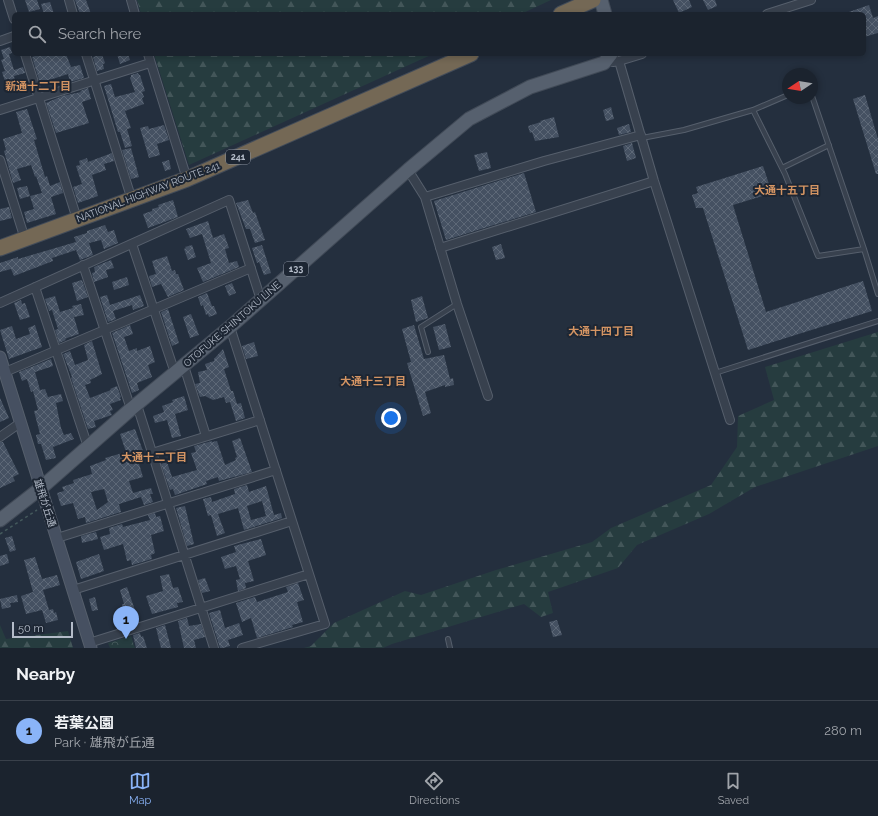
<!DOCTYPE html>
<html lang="en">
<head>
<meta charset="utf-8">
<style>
  :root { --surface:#1b232e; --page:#282f3a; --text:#f1f3f6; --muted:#a0a4aa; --line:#39404a; --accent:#8ab4f8 }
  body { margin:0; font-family:Raleway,"Noto Sans JP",sans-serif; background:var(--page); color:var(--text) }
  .compass { position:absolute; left:782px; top:68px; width:36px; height:36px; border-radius:50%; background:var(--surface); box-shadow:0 2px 6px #0003; rotate:258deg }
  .scale { position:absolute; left:12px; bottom:10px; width:61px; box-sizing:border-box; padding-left:4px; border:2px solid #b4bcc9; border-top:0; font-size:11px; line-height:14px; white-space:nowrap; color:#b4bcc9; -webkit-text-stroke:3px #1d2633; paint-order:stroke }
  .you { position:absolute; left:391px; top:418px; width:14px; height:14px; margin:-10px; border:3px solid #fff; border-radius:50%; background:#1a73e8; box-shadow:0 0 0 6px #1a73e833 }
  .badge { display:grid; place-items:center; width:26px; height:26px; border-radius:50%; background:var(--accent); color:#111; font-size:13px; font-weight:700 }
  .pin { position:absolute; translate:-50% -33px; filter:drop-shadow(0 1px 2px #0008) }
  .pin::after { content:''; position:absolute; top:21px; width:14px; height:12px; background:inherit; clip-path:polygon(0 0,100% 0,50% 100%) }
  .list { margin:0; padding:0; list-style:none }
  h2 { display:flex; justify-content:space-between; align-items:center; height:52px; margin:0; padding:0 16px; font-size:17px }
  h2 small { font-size:13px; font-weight:400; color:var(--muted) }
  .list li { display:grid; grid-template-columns:26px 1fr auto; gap:12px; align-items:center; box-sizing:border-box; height:60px; padding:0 16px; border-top:1px solid var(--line) }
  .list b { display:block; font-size:15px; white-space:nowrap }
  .list p { margin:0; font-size:13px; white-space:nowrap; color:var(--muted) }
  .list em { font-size:13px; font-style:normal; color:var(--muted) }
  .icon { flex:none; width:22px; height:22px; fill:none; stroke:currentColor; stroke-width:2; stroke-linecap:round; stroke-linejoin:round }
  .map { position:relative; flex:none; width:878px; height:648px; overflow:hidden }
  .search { position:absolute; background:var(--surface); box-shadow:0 2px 6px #0003; left:12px; right:12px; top:12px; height:44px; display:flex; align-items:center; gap:10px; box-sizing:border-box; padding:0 14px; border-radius:6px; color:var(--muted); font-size:15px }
  .sheet { height:112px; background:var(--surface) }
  nav { display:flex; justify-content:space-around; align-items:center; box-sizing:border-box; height:56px; border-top:1px solid var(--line); background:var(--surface); font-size:11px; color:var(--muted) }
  nav a { display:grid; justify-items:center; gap:2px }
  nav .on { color:var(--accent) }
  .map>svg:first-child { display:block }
  .forest { fill:url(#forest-firs) }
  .park { fill:url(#park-crowns) }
  .building { fill:url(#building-cross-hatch); fill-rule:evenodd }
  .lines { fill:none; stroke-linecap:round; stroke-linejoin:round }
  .lane-casing { stroke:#565f6c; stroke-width:6 }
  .street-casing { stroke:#565f6c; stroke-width:10 }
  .secondary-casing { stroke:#565f6c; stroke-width:13 }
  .primary-casing { stroke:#414a57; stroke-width:15 }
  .highway-casing { stroke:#434c59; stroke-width:17 }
  .path { stroke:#44595c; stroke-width:1.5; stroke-dasharray:3 3; stroke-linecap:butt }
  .lane { stroke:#38414e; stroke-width:4 }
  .street { stroke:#38414e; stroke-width:8 }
  .secondary { stroke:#465061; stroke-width:11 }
  .primary { stroke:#56606e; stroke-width:13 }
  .highway { stroke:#746855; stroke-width:15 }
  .labels { text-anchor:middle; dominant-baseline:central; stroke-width:4; stroke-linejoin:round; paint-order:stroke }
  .shield { fill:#1d2633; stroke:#878f9c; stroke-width:1 }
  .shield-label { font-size:9px; font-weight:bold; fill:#b4bcc9 }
  .street-label { font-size:10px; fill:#b4bcc9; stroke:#1d2633 }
  .neighbourhood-label { font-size:11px; font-weight:bold; fill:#d59563; stroke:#1d2633 }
</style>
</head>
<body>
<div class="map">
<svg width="878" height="648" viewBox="0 0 878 648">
  <defs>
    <pattern id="forest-firs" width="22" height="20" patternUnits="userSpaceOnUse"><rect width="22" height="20" fill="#263c3f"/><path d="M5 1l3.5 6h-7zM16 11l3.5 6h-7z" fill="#435659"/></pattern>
    <pattern id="park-crowns" width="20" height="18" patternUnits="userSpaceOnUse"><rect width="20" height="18" fill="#263c3f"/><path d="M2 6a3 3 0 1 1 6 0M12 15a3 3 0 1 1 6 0" fill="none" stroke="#435659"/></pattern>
    <pattern id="building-cross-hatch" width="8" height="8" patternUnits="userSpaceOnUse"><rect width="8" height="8" fill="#455162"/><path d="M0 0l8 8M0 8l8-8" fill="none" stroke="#5d6877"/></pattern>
  </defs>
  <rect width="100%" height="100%" fill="#242f3e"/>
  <path class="forest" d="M137,0H551L521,14H141Z
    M154,54H433L189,165Z
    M878,332V446L755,487L709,514L637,545L618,568L548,592L553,613L541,617L524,604L392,644L383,648H304L311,646L334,623L405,591L421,595L496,570L592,542L611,528L711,485L737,447L738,416L774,400L765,367Z
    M0,625L6,639L68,631L73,648H0Z"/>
  <path class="park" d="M131,636L135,648H110L108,643Z"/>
  <path class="building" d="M25,0H37L40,9L29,12Z
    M75,0H86L91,14H80Z
    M673,0H689L692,7L679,13Z
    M703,0H715L717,6L708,10Z
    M50,2L54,14H44L41,4Z
    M869,5L873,18L878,16V33L864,37V14L846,13Z
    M10,47L12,53L9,54L14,70L23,67L25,73L14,76L16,84L7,87L2,72L5,71L1,60L4,59L1,50Z
    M41,54H66L71,67L80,65L84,78L70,82L68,74L40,83L32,57Z
    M96,54H102L105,63L103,64L104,69L97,71L93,57L96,56Z
    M117,54H128L130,60L120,64Z
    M138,73L139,75H140L145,91L142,92L144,97L142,98L144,104L125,111L131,128L127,129L132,146L125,148L120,132H118L104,86L111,84L115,97L135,92L130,78L131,77V75Z
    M88,88L91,99L82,102L89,123L56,133L46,103L62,96L81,92L80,91Z
    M865,95L878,139V174H876L853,99Z
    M611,107L614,119L606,121L603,110Z
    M27,109L37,139L34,140L45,177L47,176L50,186L60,182L63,193L51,197L56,214L27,223L24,212L34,209L30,196L42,193L36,176L35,177L31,165L17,169L21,180L13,183L4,151L6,150L3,139L22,133L16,112Z
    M554,117L559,137L535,141L532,132L530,133L528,126L541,122L540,121Z
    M629,124L631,132L619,135L617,128Z
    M164,125L169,140L157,144L160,155L149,158L140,128L148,126L149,129Z
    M632,143L636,158L627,161L623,146Z
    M131,148L139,177L131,179L122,150Z
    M487,152L491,168L479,171L474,155Z
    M112,153L114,161L104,164L106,170L92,175L98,196L78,203L73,187L82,184L76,166L80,165L79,161L87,158L88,162Z
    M169,160L171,169L165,171L162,162Z
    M763,166L772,193L733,205L766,312L863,281L872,311L748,350L703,208H696L692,195L698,193L696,187Z
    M524,173L536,212L446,240L434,201Z
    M27,186L30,196L20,199L17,188Z
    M173,200L178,217L148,228L143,214L152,211V209L159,207L158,205Z
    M248,200L253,213L255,212L265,240L255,243L250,229H246L236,203Z
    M9,207L12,218L0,221V209Z
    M208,221L213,238L224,234L229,248L225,249L229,263L237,261L239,267L203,282L197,268L211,263L202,234L190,238L186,229Z
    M105,225L108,232L114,230L118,243L104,249L101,240L89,243L93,255L80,260L76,250L52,258L53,261L14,276L11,269L0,272V263L18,257V259L76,242L74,237L87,233V231Z
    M501,244L505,258L496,260L492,247Z
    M192,245L196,257L188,260L184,249L186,248L185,247Z
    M262,245L271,273L264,275L259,262L257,263L252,248Z
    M167,256L172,271L175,270L176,274H178L184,290L168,297L161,284L152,287L149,276L156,274L152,261Z
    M111,260L114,268L106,270L108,277L94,282L92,273L95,272L94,267Z
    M127,277L129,285L114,290L112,282Z
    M82,280L88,297L77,301L72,283Z
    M232,283L236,293L229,296L225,286Z
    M207,293L212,306H214L217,314L209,317L208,314L206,315L203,305L201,306L198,297Z
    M107,295L110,305L140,295L144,306L133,310L132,305L113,311L116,319L108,322L100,297Z
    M55,296L60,312L73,308L72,306L81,304L84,315L74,317L79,334L67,338L65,339L66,340L59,343L55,330L58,329L52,310L49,311L45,299Z
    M422,296L428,318L416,322L411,300Z
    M21,300L22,304L25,303L30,317L20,320L14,303Z
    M168,309L179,343L172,346L161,312Z
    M191,314L199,335L190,338L183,317Z
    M445,324L451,347L439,350L433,327Z
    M35,325L42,347L9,359L0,330L12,326L16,339L30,334L28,328Z
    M130,325L133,334L124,337L129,351L137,348V351L150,346L155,362L148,365L152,377L137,383L139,390L132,393L112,333Z
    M414,325L424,359L444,355L450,379L453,378L454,385L445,387V385L425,392L431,413L423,416L407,363L411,362L402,329Z
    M92,341L102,374L90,380L91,383L85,385L90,398L111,390L110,389L117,386L121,397L120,398L121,400L110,404L113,410L110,411L112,415L94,421L96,427L88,429L71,378L72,377L63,354L70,351L75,365L88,360L84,345Z
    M254,342L258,356L246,359L242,346Z
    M223,349L229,367L224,369L231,391H233L237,404L241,403L245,418L236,421L230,402L226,403L224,397L213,400L205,396L200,397L195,384L200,383L198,372L207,370L205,364L214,361V359Z
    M51,359L53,366L35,372L40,390L45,389L48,397L61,394L63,401L56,403L61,428L64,435L71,433L74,439L53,447L56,458L46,460L41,444H38L36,435L40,434L34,411L38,410L33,391L31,392L27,379L22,381L19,372Z
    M184,396L188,410L175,414L181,436L172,438L167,420L155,423L153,416L164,412L162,406L173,402L172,400Z
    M0,398L9,418L0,422Z
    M135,429L143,451L136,454L143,477L129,481L133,493L151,488L153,494H150L153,502L144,505L141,497L119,504L121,512L86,523L85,517L78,519L73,503L61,506L57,493L64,491L62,487L74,483L73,480L92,474L90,466L106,460L105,458L126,452L120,434ZM104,489L108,502L97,510L91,492Z
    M240,438L252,472L219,481L218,477L206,481L207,484L175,495L173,489L170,490L161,464L167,462L172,477L197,470L191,453L196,452L194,446L212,441V442L217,441L225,465L236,460L235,458L237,457L232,441Z
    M0,442H3L19,474L13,477L15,481L0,488Z
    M247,485L249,492L266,486L274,515L281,513L282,518L244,530L238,508L218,514L225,533L217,536L211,515L208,516L203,499L211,497L212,502L235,494L234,489ZM262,501L266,516L251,520L247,506Z
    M185,506L194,544L187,546L176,508Z
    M155,513L156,517L160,516L164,531L151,535L155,553L151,555L152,559L132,565L131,560L127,561L123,544L104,550L100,537L110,534L109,528L122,524L123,527L150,520L148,515Z
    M96,532L98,539L82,543L81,536Z
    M12,536L16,550L10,552L5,538Z
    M261,539L266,555L248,561L254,581L245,583L246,588L238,591L236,580L240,579L236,566L225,569L221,557L236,552L234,546Z
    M7,554L9,563L0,566V556Z
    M99,554L104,571L81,579L76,562Z
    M35,557L42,579L57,575L60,585L43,590L49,610L53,609L54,613L56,612L58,620L46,623L42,610L26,614L21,596L33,592L24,560Z
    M169,574L173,588L178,587L183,602L177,603L178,607L152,614L146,596L163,591L160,576Z
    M205,578L210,591L202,593L198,580Z
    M298,583L304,600L297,602L303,622L292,625L293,627L257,638L251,618L242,622L236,603L255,597L257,602L288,592L286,587Z
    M127,587L137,616L126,619L122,604H124L120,590Z
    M17,595L18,602L10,603L11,607L2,609L0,599Z
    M95,597L98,610L92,611L89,599Z
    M220,610L225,628L239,623L243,635L228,640L230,646L223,648H220L209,613Z
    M187,618L189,626L201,624L205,637L194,640L196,648H184L178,621Z
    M557,620L562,635L553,637L549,622Z
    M165,625L171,648H161L156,628Z
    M140,633L141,637L143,636L147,648H136L133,635Z"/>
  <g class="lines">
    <defs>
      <path id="lane" d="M812,96L864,249L878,294
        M753,110L785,174L818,256L864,249
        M642,138L684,130L753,110L788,95
        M782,168L829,145
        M428,352L421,327L457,304
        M715,373L878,321
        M448,639L450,648"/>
      <path id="street" d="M8,0L14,19
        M69,0L73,14
        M131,0L135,14
        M767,14L811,0
        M0,41L14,36
        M25,54L77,219
        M86,54L132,200
        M148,54L187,179
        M619,61L654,181L730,420
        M613,62L619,61L642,54
        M0,110L150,63
        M0,160L25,239
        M408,170L425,197L457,304L488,396
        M425,197L544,161L641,135
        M132,244L175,373
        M440,248L654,181
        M83,265L131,409
        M35,287L88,447
        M0,303L229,200L261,300
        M230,327L325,624L242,648
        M184,366L206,436
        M5,372L251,268
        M137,405L214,648
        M0,437L20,423
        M152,453L260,420
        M57,538L276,470
        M73,590L292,521
        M89,643L309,574"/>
      <path id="secondary" d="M0,357L91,648"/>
      <path id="primary" d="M601,0L605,14
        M0,520L41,488L131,409L230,327L408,170L469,119L530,87L604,63L611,54"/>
      <path id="highway" d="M561,14L593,0
        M0,248L187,179L471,54"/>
    </defs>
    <use href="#lane" class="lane-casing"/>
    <use href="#street" class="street-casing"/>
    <use href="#secondary" class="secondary-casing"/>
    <use href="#primary" class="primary-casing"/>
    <use href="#highway" class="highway-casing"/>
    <path class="path" d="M0,534L37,510"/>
    <use href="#lane" class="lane"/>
    <use href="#street" class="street"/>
    <use href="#secondary" class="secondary"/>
    <use href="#primary" class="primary"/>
    <use href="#highway" class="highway"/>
  </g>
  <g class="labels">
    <g class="shield">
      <rect x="226" y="150" width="24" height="14" rx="3"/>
      <rect x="284" y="262" width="24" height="14" rx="3"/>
    </g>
    <g class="shield-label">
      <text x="238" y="157">241</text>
      <text x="296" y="269">133</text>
    </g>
    <g class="street-label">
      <text transform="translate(148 192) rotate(-21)">NATIONAL HIGHWAY ROUTE 241</text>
      <text transform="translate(232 324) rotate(-41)">OTOFUKE SHINTOKU LINE</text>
      <text transform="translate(45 503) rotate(72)">雄飛が丘通</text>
    </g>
    <g class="neighbourhood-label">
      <text x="38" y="86">新通十二丁目</text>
      <text x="787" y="190">大通十五丁目</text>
      <text x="601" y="331">大通十四丁目</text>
      <text x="373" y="381">大通十三丁目</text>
      <text x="154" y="457">大通十二丁目</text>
    </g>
  </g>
</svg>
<svg class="compass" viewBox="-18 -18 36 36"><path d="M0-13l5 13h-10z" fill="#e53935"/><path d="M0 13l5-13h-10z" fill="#a0a4aa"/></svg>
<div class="scale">50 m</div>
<div class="you"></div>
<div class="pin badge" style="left:126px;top:639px">1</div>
<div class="search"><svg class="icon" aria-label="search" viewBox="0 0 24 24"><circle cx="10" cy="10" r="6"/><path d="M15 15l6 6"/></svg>Search here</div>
</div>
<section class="sheet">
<h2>Nearby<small></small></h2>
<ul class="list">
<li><span class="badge">1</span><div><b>若葉公園</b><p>Park · 雄飛が丘通</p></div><em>280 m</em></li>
</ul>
</section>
<nav>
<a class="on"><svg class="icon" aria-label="map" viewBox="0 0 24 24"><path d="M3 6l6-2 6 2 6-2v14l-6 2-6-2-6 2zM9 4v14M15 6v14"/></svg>Map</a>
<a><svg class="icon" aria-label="directions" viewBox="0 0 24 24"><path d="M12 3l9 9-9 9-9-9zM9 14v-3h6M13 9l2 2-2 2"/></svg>Directions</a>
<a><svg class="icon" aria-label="saved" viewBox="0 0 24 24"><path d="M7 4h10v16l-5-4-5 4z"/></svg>Saved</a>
</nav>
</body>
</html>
